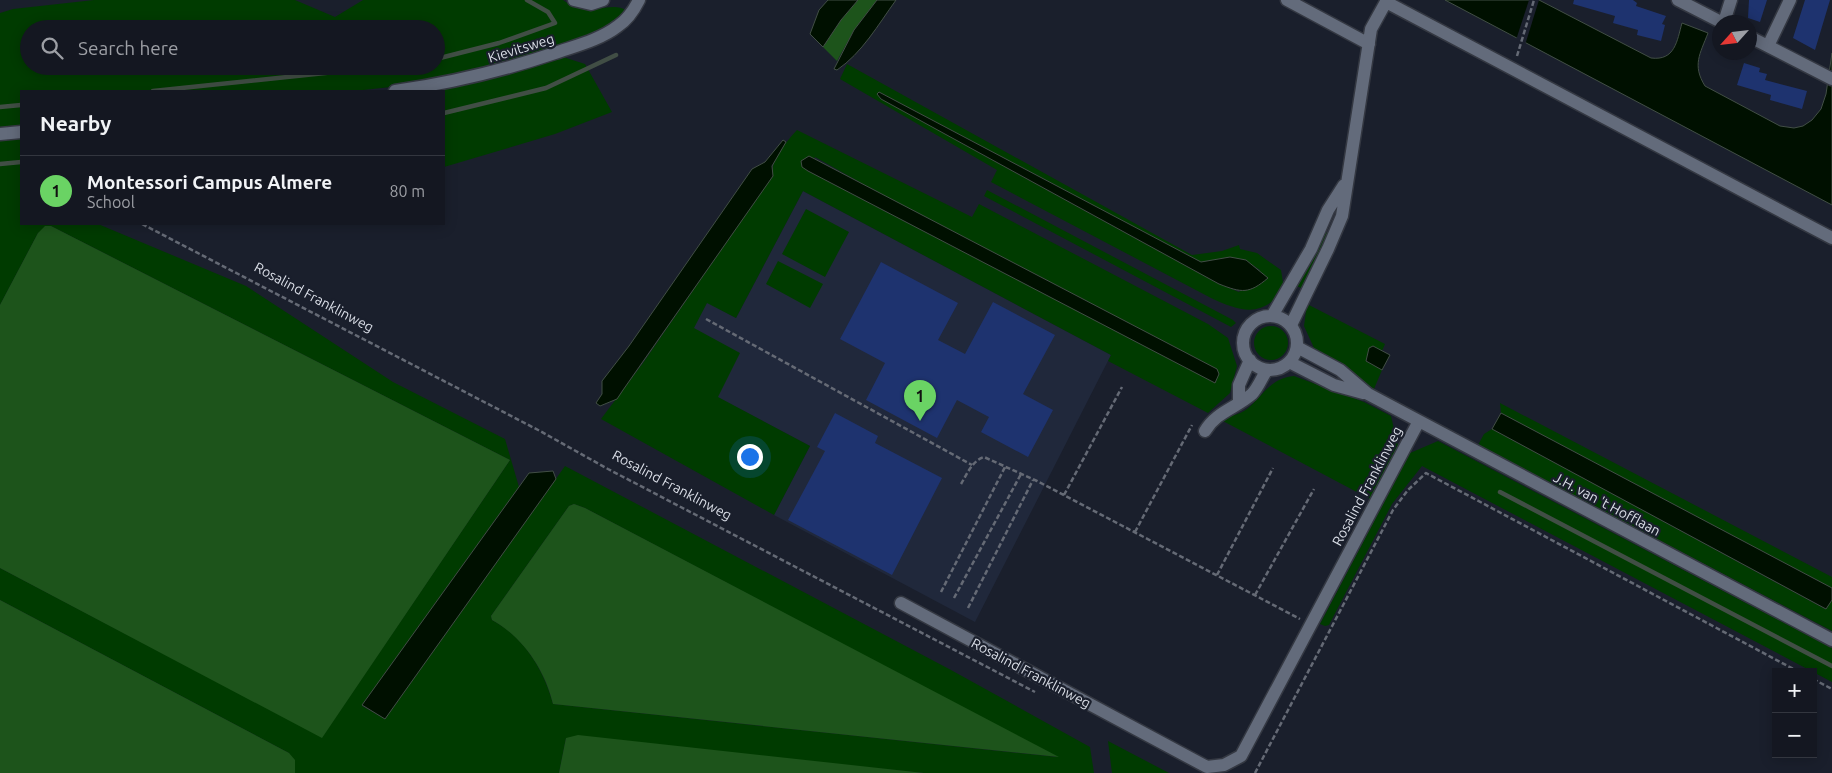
<!DOCTYPE html>
<html lang="en">
<head>
<meta charset="utf-8">
<style>
  :root { --surface:#141721; --page:#1d202a; --text:#f1f3f6; --muted:#9d9fa5; --line:#33363f; --accent:#6ad364 }
  body { margin:0; font-family:Ubuntu,sans-serif; background:var(--page); color:var(--text) }
  .controls { position:absolute; right:15px; bottom:15px; display:grid; overflow:hidden; border-radius:0px; box-shadow:0 2px 12px #0003 }
  .controls button { width:45px; height:45px; display:grid; place-items:center; padding:0; border:0; border-bottom:1px solid var(--line); background:var(--surface); color:var(--text); font:25px sans-serif }
  .compass { position:absolute; left:1712px; top:15px; width:45px; height:45px; border-radius:50%; background:var(--surface); box-shadow:0 2px 12px #0003; rotate:243deg }
  .you { position:absolute; left:749px; top:456px; width:18px; height:18px; margin:-12px; border:4px solid #fff; border-radius:50%; background:#1a73e8; box-shadow:0 0 0 8px #1a73e833 }
  .badge { display:grid; place-items:center; width:32px; height:32px; border-radius:50%; background:var(--accent); color:#111; font-size:16px; font-weight:700 }
  .pin { position:absolute; translate:-50% -41px; filter:drop-shadow(0 1px 2px #0008) }
  .pin::after { content:''; position:absolute; top:26px; width:18px; height:15px; background:inherit; clip-path:polygon(0 0,100% 0,50% 100%) }
  .list { margin:0; padding:0; list-style:none }
  h2 { display:flex; justify-content:space-between; align-items:center; height:65px; margin:0; padding:0 20px; font-size:21px }
  h2 small { font-size:16px; font-weight:400; color:var(--muted) }
  .list li { display:grid; grid-template-columns:32px 1fr auto; gap:15px; align-items:center; box-sizing:border-box; height:70px; padding:0 20px; border-top:1px solid var(--line) }
  .list b { display:block; font-size:19px; white-space:nowrap }
  .list p { margin:0; font-size:16px; white-space:nowrap; color:var(--muted) }
  .list em { font-size:16px; font-style:normal; color:var(--muted) }
  .icon { flex:none; width:28px; height:28px; fill:none; stroke:currentColor; stroke-width:2; stroke-linecap:round; stroke-linejoin:round }
  .map { position:relative; flex:none; width:1832px; height:773px; overflow:hidden }
  .search { position:absolute; background:var(--surface); box-shadow:0 2px 12px #0003; left:20px; top:20px; width:425px; height:55px; display:flex; align-items:center; gap:12px; box-sizing:border-box; padding:0 18px; border-radius:28px; color:var(--muted); font-size:19px }
  .panel { position:absolute; background:var(--surface); box-shadow:0 2px 12px #0003; left:20px; top:90px; width:425px; height:135px; border-radius:0px }
  .map>svg:first-child { display:block }
  .built { fill:#20283b }
  .green { fill:#003b00; fill-rule:evenodd }
  .forest { fill:#1d541b }
  .water { fill:#001000; stroke:#414e45 }
  .pier { fill:#1a1f2c }
  .lines { fill:none; stroke-linecap:round; stroke-linejoin:round }
  .stream { stroke:#414e45; stroke-width:4.5 }
  .building { fill:#1e336f }
  .minor-casing { stroke:#343842; stroke-width:15 }
  .path { stroke:#656a75; stroke-width:2.5; stroke-dasharray:5 2.5; stroke-linecap:butt }
  .minor { stroke:#636b7b; stroke-width:12 }
  .labels { text-anchor:middle; dominant-baseline:central; stroke-width:4.5; stroke-linejoin:round; paint-order:stroke }
  .street-label { font-size:14px; fill:#d9dde6; stroke:#1a1f2c }
</style>
</head>
<body>
<div class="map">
<svg width="1832" height="773" viewBox="0 0 1832 773">
  <rect width="100%" height="100%" fill="#1a1f2c"/>
  <path class="built" d="M803,191L1111,355L975,622L774,515L810,446L717,397L693,328L707,302L736,318Z"/>
  <path class="green" d="M94,0H295L335,17L363,0H563C589,19 611,0 626,10L612,24L583,38L510,64L409,85L354,91H21V128L0,130V13L13,9ZM29,29H436V66H29Z
    M560,56L585,64L612,112L555,134L444,167V91H425Z
    M847,64L1192,255L1222,251L1239,245L1240,249L1257,253L1281,270L1284,289C1262,318 1241,312 1211,298L991,182L997,170L840,79ZM879,92L1201,262L1230,257L1245,260L1260,270L1239,292L1219,284L881,99Z
    M797,130L972,217L979,204L1208,324L1228,338L1237,366L1230,393L1208,413L1108,361L1111,355L803,191L736,318L707,303L694,328L740,353L718,397L810,446L774,515L601,419L643,363L772,176C771,160 786,142 797,130ZM815,157L1215,382L808,171Z
    M21,135V224H98L246,286L393,382L505,439L519,487L362,706L385,719L565,466L951,670L1090,747L1094,773H924L566,738L559,773H295L294,763L289,753L0,600V568L322,737L510,460L51,226L38,233L0,305V137ZM574,504L585,508L1057,757L553,704C544,670 524,637 492,620L491,616L569,506Z
    M987,190L1233,320L1236,323L1231,327L984,196Z
    M806,209L849,232L825,277L782,254Z
    M1325,232L1331,234L1303,289L1297,286Z
    M778,261L823,284L810,308L766,284Z
    M1307,304L1385,344L1382,351L1373,346L1366,361L1382,370L1374,389L1314,348L1304,326Z
    M1254 343a17 17 0 1 1 34 0a17 17 0 1 1-34 0Z
    M1294,376L1364,402L1391,416L1398,446L1370,499L1221,420C1229,416 1239,415 1247,409C1263,396 1270,378 1294,376Z
    M1500,403L1832,577V588L1501,413Z
    M1492,429L1825,609L1832,600V631L1478,445L1484,434Z
    M1438,441L1832,648V682L1422,466L1392,504L1329,625L1325,626L1320,624L1410,453Z
    M1108,741L1169,773H1112Z"/>
  <path class="forest" d="M858,0H877L854,30L837,61L823,47L841,20Z
    M45,226H51L510,460L322,738L0,568V305L38,233Z
    M574,504L585,508L1059,757L553,704C545,670 523,637 492,620L491,616L569,506Z
    M0,600L289,753L295,760V773H0Z
    M578,735L924,773H559L566,738Z"/>
  <path class="water" d="M828,0H858L841,20L823,47L810,34L819,10Z
    M877,0H896C878,25 862,53 837,70L834,69L854,30Z
    M1445,0H1539L1651,58C1675,61 1677,41 1682,23L1708,33C1700,54 1692,65 1705,86L1780,126L1794,128L1803,126L1812,120L1821,109L1826,94L1832,53V205Z
    M879,92L1201,262L1230,257L1246,260L1268,278C1249,294 1242,293 1219,284L881,99L877,94Z
    M783,140L786,142L772,166L773,176L623,390L617,399L600,406L596,403L602,394V381L629,346L752,169L765,162Z
    M809,156L1217,369L1219,374L1215,383L808,171L802,167L801,161Z
    M1373,346L1390,355L1382,370L1366,361L1369,348Z
    M1501,413L1832,588V600L1826,609L1492,429Z
    M553,471L556,479L385,719L362,705L529,473Z"/>
  <path class="pier" d="M1529,0H1539L1525,45L1516,40Z"/>
  <g class="lines">
    <path class="stream" d="M436,59L499,43L555,23L548,12L527,0
      M153,91L392,66
      M0,107L21,105
      M444,113L546,88L616,55
      M0,164L21,162
      M1500,492L1832,666"/>
  </g>
  <path class="building" d="M1574,0H1633L1637,3L1636,6L1666,16L1662,24L1665,25L1661,41L1637,35L1638,30L1613,23L1615,16L1573,4Z
    M1749,0H1767L1760,22L1748,18Z
    M1805,0H1830L1815,50L1793,38Z
    M1744,63L1760,68L1759,72L1767,74L1765,80L1807,91L1802,109L1770,100L1771,95L1737,85Z
    M881,262L958,303L938,340L965,354L993,302L1055,335L1023,394L1053,410L1028,457L981,432L989,417L957,400L937,438L866,400L885,363L840,339Z
    M835,413L878,436L875,443L942,478L892,575L788,520L825,451L817,447Z"/>
  <g class="lines">
    <defs>
      <path id="minor" d="M574,0L591,4L603,0
        M1287,0L1369,44
        M1678,0L1721,22
        M1386,2L1832,238
        M1724,22L1731,0
        M1750,37L1832,79
        M1768,46L1790,0
        M395,91C450,83 502,71 555,53C575,46 600,40 618,26C627,20 634,10 639,0
        M0,134L21,132
        M1272,316L1311,249L1328,210L1344,185
        M1243 343a27 27 0 1 1 54 0a27 27 0 1 1-54 0Z
        M1291,325L1328,249L1342,216L1371,29L1387,0
        M1297,347L1340,370L1368,394L1832,640
        M1289,362L1334,385L1363,393
        M1239,402V385L1250,360
        M1205,431C1216,412 1236,408 1252,394C1258,388 1262,377 1267,370
        M901,603L1207,767L1224,765L1241,756L1419,421"/>
    </defs>
    <use href="#minor" class="minor-casing"/>
    <path class="path" d="M1517,56L1534,0
      M142,224L540,431L608,469L1035,692
      M706,319L972,465
      M961,484C967,474 972,461 984,457L1037,481L1300,619
      M1064,495L1122,387
      M1135,532L1192,425
      M1217,575L1273,468
      M941,592L1005,467
      M1255,595L1314,489
      M954,598L1021,474
      M968,608L1033,480
      M1813,679L1832,689
      M1255,773L1393,510L1408,490L1426,473L1799,672"/>
    <use href="#minor" class="minor"/>
  </g>
  <g class="labels">
    <g class="street-label">
      <text transform="translate(521 48) rotate(-17)">Kievitsweg</text>
      <text transform="translate(314 297) rotate(28)">Rosalind Franklinweg</text>
      <text transform="translate(672 485) rotate(28)">Rosalind Franklinweg</text>
      <text transform="translate(1367 486) rotate(-62)">Rosalind Franklinweg</text>
      <text transform="translate(1607 504) rotate(28)">J.H. van 't Hofflaan</text>
      <text transform="translate(1031 673) rotate(28)">Rosalind Franklinweg</text>
    </g>
  </g>
</svg>
<div class="controls">
<button>+</button>
<button>−</button>
</div>
<svg class="compass" viewBox="-18 -18 36 36"><path d="M0-13l5 13h-10z" fill="#e53935"/><path d="M0 13l5-13h-10z" fill="#9d9fa5"/></svg>
<div class="you"></div>
<div class="pin badge" style="left:920px;top:421px">1</div>
<div class="search"><svg class="icon" aria-label="search" viewBox="0 0 24 24"><circle cx="10" cy="10" r="6"/><path d="M15 15l6 6"/></svg>Search here</div>
<section class="panel">
<h2>Nearby<small></small></h2>
<ul class="list">
<li><span class="badge">1</span><div><b>Montessori Campus Almere</b><p>School</p></div><em>80 m</em></li>
</ul>
</section>
</div>
</body>
</html>
